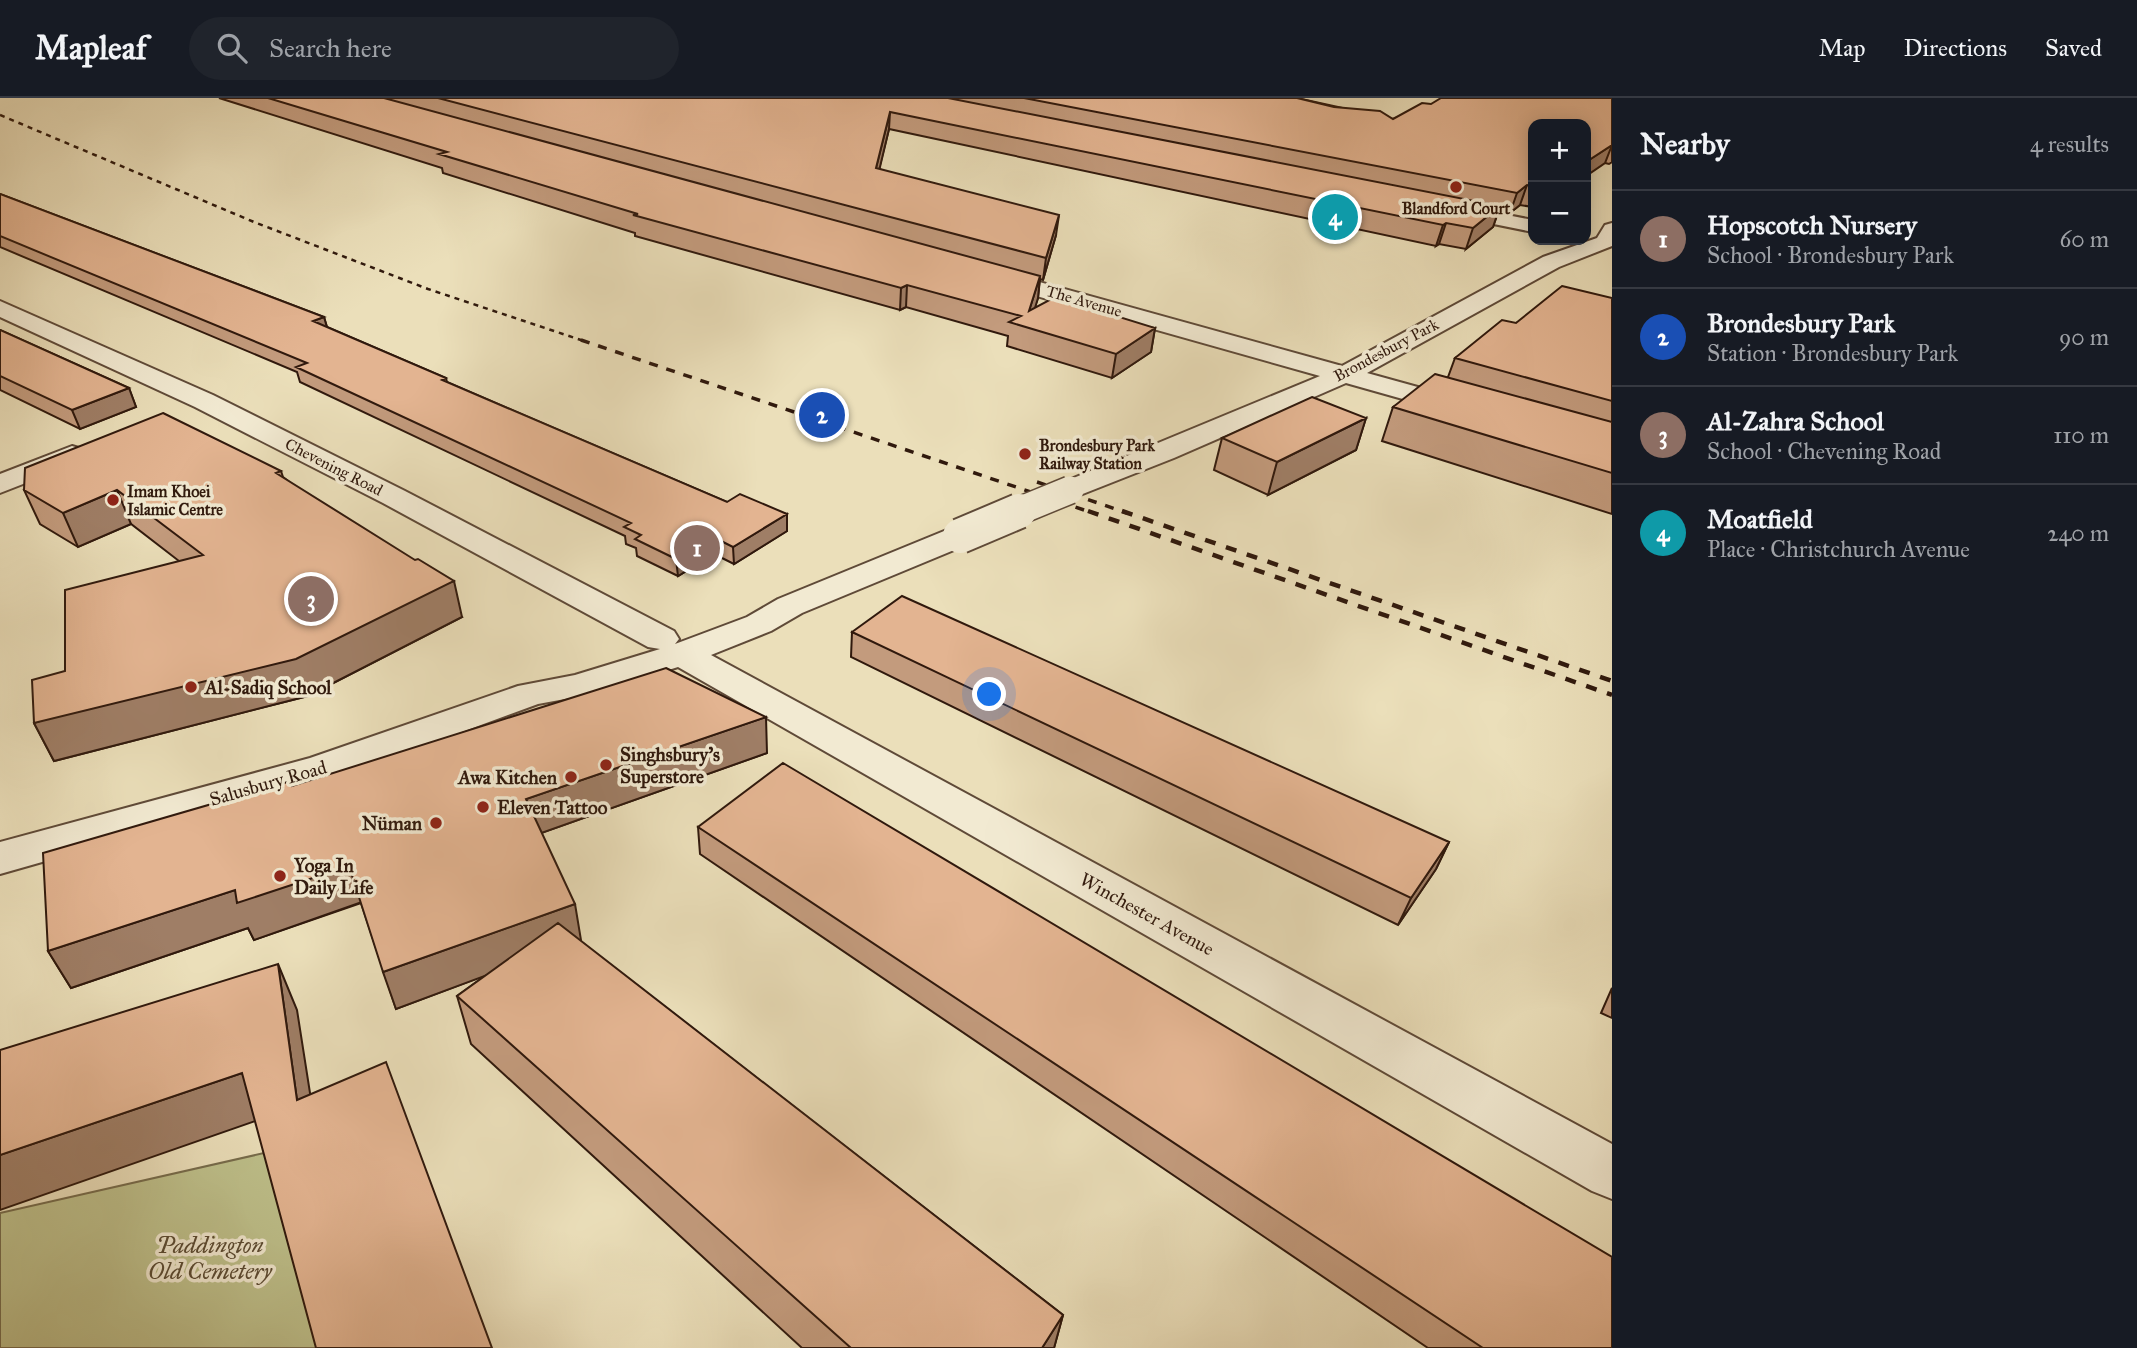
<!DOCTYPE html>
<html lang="en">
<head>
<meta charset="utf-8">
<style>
  :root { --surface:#171b24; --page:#20242c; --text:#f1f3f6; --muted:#9ea1a6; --line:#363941; --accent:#d93025 }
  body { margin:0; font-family:"IM FELL Great Primer",serif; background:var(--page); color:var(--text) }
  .controls { position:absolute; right:21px; top:21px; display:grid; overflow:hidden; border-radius:14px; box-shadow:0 4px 18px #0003 }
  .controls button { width:63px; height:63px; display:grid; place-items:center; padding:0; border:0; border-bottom:2px solid var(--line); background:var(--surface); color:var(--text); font:35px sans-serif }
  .you { position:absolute; left:990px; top:597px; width:24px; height:24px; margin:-18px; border:5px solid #fff; border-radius:50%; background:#1a73e8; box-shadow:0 0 0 10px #1a73e833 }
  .badge { display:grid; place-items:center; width:46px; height:46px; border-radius:50%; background:var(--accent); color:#fff; font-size:23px; font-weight:700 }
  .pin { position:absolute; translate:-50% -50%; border:4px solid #fff; box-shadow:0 2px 7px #0006 }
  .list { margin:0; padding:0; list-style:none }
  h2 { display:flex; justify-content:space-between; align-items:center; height:91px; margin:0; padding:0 28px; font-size:30px }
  h2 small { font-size:23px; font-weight:400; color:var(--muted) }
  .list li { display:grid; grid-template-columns:46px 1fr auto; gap:21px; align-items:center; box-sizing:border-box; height:98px; padding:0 28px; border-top:2px solid var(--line) }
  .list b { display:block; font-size:26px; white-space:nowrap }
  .list p { margin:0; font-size:23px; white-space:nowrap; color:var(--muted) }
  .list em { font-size:23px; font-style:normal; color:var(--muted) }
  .icon { flex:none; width:38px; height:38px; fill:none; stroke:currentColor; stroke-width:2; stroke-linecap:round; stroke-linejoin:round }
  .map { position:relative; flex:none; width:1612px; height:1250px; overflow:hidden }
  header { display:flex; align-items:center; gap:42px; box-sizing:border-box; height:98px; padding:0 35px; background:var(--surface); border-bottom:2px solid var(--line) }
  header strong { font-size:33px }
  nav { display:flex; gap:38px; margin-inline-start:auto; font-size:24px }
  .search { width:490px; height:63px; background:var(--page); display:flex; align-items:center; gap:18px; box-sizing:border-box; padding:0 24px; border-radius:38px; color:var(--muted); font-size:26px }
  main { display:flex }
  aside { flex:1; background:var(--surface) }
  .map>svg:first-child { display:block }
  .green { fill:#bec08b; stroke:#776c4c; stroke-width:2 }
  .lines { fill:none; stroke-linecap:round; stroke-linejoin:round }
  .minor-casing { stroke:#5f4a38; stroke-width:4 }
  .minor { fill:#f2ead2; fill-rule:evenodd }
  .rail-far2 { stroke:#30190d; stroke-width:2.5; stroke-dasharray:5 5; stroke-linecap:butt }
  .rail-far1 { stroke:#30190d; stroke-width:3.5; stroke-dasharray:9 9; stroke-linecap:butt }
  .rail { stroke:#30190d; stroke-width:4.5; stroke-dasharray:11 11; stroke-linecap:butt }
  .minor-bridge-far1-casing { stroke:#5f4a38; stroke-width:30; stroke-linecap:butt }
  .minor-bridge-casing { stroke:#5f4a38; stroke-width:38; stroke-linecap:butt }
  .minor-bridge-far1 { stroke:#f2ead2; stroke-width:27 }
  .minor-bridge { stroke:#f2ead2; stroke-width:34 }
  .wall { fill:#c39b7d; stroke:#30190d; stroke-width:2 }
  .shaded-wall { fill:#9f7e66; stroke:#30190d; stroke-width:2 }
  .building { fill:#e3b491; stroke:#30190d; stroke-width:2 }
  .poi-dot { fill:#8f2418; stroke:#f2ead2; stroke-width:2.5 }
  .labels { text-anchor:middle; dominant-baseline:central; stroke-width:7; stroke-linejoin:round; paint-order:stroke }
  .far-poi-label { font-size:16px; font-weight:bold; fill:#30190d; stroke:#f2ead2; text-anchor:start }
  .far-street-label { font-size:16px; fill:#30190d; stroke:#f2ead2 }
  .poi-label { font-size:19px; font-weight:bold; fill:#30190d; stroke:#f2ead2; text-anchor:start }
  .street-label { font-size:19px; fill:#30190d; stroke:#f2ead2 }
  .near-park-label { font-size:23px; font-style:italic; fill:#5b4b33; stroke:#f2ead2 }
</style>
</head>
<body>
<header>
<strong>Mapleaf</strong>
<div class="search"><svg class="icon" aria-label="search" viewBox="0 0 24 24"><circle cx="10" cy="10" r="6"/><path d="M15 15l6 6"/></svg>Search here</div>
<nav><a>Map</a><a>Directions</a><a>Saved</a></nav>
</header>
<main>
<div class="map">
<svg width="1612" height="1250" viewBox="0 0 1612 1250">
  <rect width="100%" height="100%" fill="#ebdfba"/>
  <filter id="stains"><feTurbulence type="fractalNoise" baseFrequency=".00286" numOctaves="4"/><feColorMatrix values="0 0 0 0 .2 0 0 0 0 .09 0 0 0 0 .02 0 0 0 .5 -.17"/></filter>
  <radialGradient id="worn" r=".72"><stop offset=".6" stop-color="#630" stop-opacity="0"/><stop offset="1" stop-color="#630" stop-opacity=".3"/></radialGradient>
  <path class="green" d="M273,1053L328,1250H0V1115Z"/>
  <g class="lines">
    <defs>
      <path id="minor" d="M1446,105L1533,122V134L1439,115L1436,111L1439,107Z
        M1612,125V148L1559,169L1367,275L1472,304L1476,310L1472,316L1463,318L1346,285L1174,360L1070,401L1059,398L1055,392L1059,386L1320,278L980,182L977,177L980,172H996L1342,268L1543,159L1597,140L1605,127Z
        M0,203L213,297L405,393L674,533L679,541L675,546L747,519L778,501L949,431L960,429L971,431L976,438L971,445L802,515L771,533L711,557L1612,1046V1101L1592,1093L678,569L592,596L538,606L337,680L0,776V744L310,660L518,588L575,577L660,551L648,549L383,405L195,309L0,219Z
        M72,348L82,351L86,357L82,363L0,395V376Z"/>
    </defs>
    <use href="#minor" class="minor-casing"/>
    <use href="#minor" class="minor"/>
    <path class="rail-far2" d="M0,17L254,124L428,191L587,244"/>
    <path class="rail-far1" d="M581,242L1093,415
      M1037,384L1127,415"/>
    <path class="rail" d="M1088,413L1612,597
      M1122,413L1612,583"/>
    <defs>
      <path id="minor-bridge-far1" d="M1014,415L1070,392"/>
      <path id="minor-bridge" d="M960,438L1019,413"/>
    </defs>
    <use href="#minor-bridge-far1" class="minor-bridge-far1-casing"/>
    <use href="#minor-bridge" class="minor-bridge-casing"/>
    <use href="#minor-bridge-far1" class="minor-bridge-far1"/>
    <use href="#minor-bridge" class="minor-bridge"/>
  </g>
  <path class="wall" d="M219,0H1297L1393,21L1431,6L1612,0V64L1609,66L1605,65L1533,26V109L1520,107L1510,115L1499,112L1493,129L1466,151L1439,146L1436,148L889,31L879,71L1056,137L1043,182L1040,181L1038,200L1034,211L1155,230L1151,254L1112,280L1007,248L1008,238L906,209L900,212L635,138V135L443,75L442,70Z
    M0,96L324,219L327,229L446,280L447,284L727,404L787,416V433L734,466L714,456L678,478L637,458L636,450L626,446L625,438L300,284L297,274L0,149Z
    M1612,200V416L1382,343L1393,309L1448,279L1455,260L1516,225Z
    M0,232L129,290L136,309L80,331L0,292Z
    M1366,320L1356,352L1268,397L1214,372L1222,340Z
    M281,373L283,379L462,519L308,598L54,663L34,625L65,573L179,463L131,426L78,449L40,426L24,392Z
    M852,534L1449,744L1436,771L1398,827L851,559Z
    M767,655L541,735L580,843L1063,1217L1054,1250H802L471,946L457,898L486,877L396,911L361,805L254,842L248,830L71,890L48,853L293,688Z
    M698,729L1612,1250H1428L700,756Z
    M1612,890V920L1601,915Z"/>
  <path class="shaded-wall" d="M890,14L889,31L875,90L876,70Z
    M1612,47L1605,65L1586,78V64Z
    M1527,87L1520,107L1510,115L1517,95Z
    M1500,108L1493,129L1466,151L1473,130Z
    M1059,117L1056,137L1043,182L1046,160Z
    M1446,125L1439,146L1436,148L1443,127Z
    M1040,178L1038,200L1029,230V213Z
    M907,187L906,209L900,212L901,190Z
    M324,219L328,233L313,223Z
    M1155,230L1151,254L1112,280L1116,256Z
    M129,290L136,309L80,331L72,312Z
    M1366,320L1356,352L1268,397L1277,364Z
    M117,392L131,426L78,449L63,415Z
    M787,416V433L734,466L733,449Z
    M713,439L714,456L678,478L676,461Z
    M454,483L462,519L308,598L54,663L34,625Z
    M766,619L767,655L533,738L526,701Z
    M1449,744L1436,771L1398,827L1411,800Z
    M349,768L362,804L254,842L248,830L71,890L48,853L235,792Z
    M575,806L581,842L396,911L383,874Z
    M278,866L297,912L318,1046L297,1002Z
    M242,975L264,1020L0,1112V1057Z
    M1063,1217L1054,1250H1042Z"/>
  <path class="building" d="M268,0H384L1040,178L1029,213L1055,199L1155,230L1116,256L1009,224L1021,218L907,187L901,190L633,117L638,116L439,56L447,54Z
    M438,0H948L1500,108L1473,130L1446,125L1443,127L890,14L876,70L1059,117L1046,160Z
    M1024,0H1297L1334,9L1380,13L1393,21L1422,5L1431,6L1441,0H1612V47L1586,64V26H1533V88L1527,87L1517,95Z
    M0,96L324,219L313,223L446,280L442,282L727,404L740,396L787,416L733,449L713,439L676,461L635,441L641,437L624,429L631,425L296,269L307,265L0,138Z
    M1562,188L1612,200V303L1455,260L1502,222L1516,225Z
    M0,232L129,290L72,312L0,278Z
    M1435,276L1612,324V375L1393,309Z
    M1312,299L1366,320L1277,364L1222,340Z
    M163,315L281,373L276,375L415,462L418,461L454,483L296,561L34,625L32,582L65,573V492L203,457L117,392L63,415L24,392L25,370Z
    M902,498L1449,744L1411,800L852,534Z
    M666,570L766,619L526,701L575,806L383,874L349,768L237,805L235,792L48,853L43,755L291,683L292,688Z
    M783,665L1612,1159V1250H1483L698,729Z
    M558,825L1063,1217L1042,1250H851L457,898Z
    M278,866L297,1002L386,964L492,1250H316L242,975L0,1057V952Z"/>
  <g class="poi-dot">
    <circle cx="1456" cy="89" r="7"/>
    <circle cx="1025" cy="356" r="7"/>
    <circle cx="113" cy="402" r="7"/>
    <circle cx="191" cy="589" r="7"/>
    <circle cx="606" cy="667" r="7"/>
    <circle cx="571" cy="679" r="7"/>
    <circle cx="483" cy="709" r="7"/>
    <circle cx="436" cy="725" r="7"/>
    <circle cx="280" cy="778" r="7"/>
  </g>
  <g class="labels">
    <g class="far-poi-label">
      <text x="1456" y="110" text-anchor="middle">Blandford Court</text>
      <text x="1039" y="347">Brondesbury Park<tspan x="1039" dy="18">Railway Station</tspan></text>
      <text x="127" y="393">Imam Khoei<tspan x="127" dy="18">Islamic Centre</tspan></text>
    </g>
    <g class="far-street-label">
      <text transform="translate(1084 203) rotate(16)">The Avenue</text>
      <text transform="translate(1386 252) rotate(-28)">Brondesbury Park</text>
      <text transform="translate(334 369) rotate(27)">Chevening Road</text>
    </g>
    <g class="poi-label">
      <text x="205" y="589">Al-Sadiq School</text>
      <text x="620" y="656">Singhsbury's<tspan x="620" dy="22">Superstore</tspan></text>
      <text x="557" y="679" text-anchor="end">Awa Kitchen</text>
      <text x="497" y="709">Eleven Tattoo</text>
      <text x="422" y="725" text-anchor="end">Nüman</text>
      <text x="294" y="767">Yoga In<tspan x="294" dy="22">Daily Life</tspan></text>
    </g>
    <g class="street-label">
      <text transform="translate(268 685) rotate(-16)">Salusbury Road</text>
      <text transform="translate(1147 816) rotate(29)">Winchester Avenue</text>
    </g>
    <g class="near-park-label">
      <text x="210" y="1147">Paddington<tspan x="210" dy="26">Old Cemetery</tspan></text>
    </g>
  </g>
  <rect width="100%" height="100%" filter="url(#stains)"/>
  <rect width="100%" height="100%" fill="url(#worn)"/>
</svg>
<div class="controls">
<button>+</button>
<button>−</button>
</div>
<div class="you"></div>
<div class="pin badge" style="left:697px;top:450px;background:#8d6e63">1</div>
<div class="pin badge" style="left:822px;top:317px;background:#1a4fb4">2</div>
<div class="pin badge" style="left:311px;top:501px;background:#8d6e63">3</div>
<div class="pin badge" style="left:1335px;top:119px;background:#0f9aa8">4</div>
</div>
<aside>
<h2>Nearby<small>4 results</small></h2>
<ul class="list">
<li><span class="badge" style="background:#8d6e63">1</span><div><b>Hopscotch Nursery</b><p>School · Brondesbury Park</p></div><em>60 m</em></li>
<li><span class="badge" style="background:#1a4fb4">2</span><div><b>Brondesbury Park</b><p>Station · Brondesbury Park</p></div><em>90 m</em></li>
<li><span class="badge" style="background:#8d6e63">3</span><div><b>Al-Zahra School</b><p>School · Chevening Road</p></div><em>110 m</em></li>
<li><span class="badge" style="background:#0f9aa8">4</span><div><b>Moatfield</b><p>Place · Christchurch Avenue</p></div><em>240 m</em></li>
</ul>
</aside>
</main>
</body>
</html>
